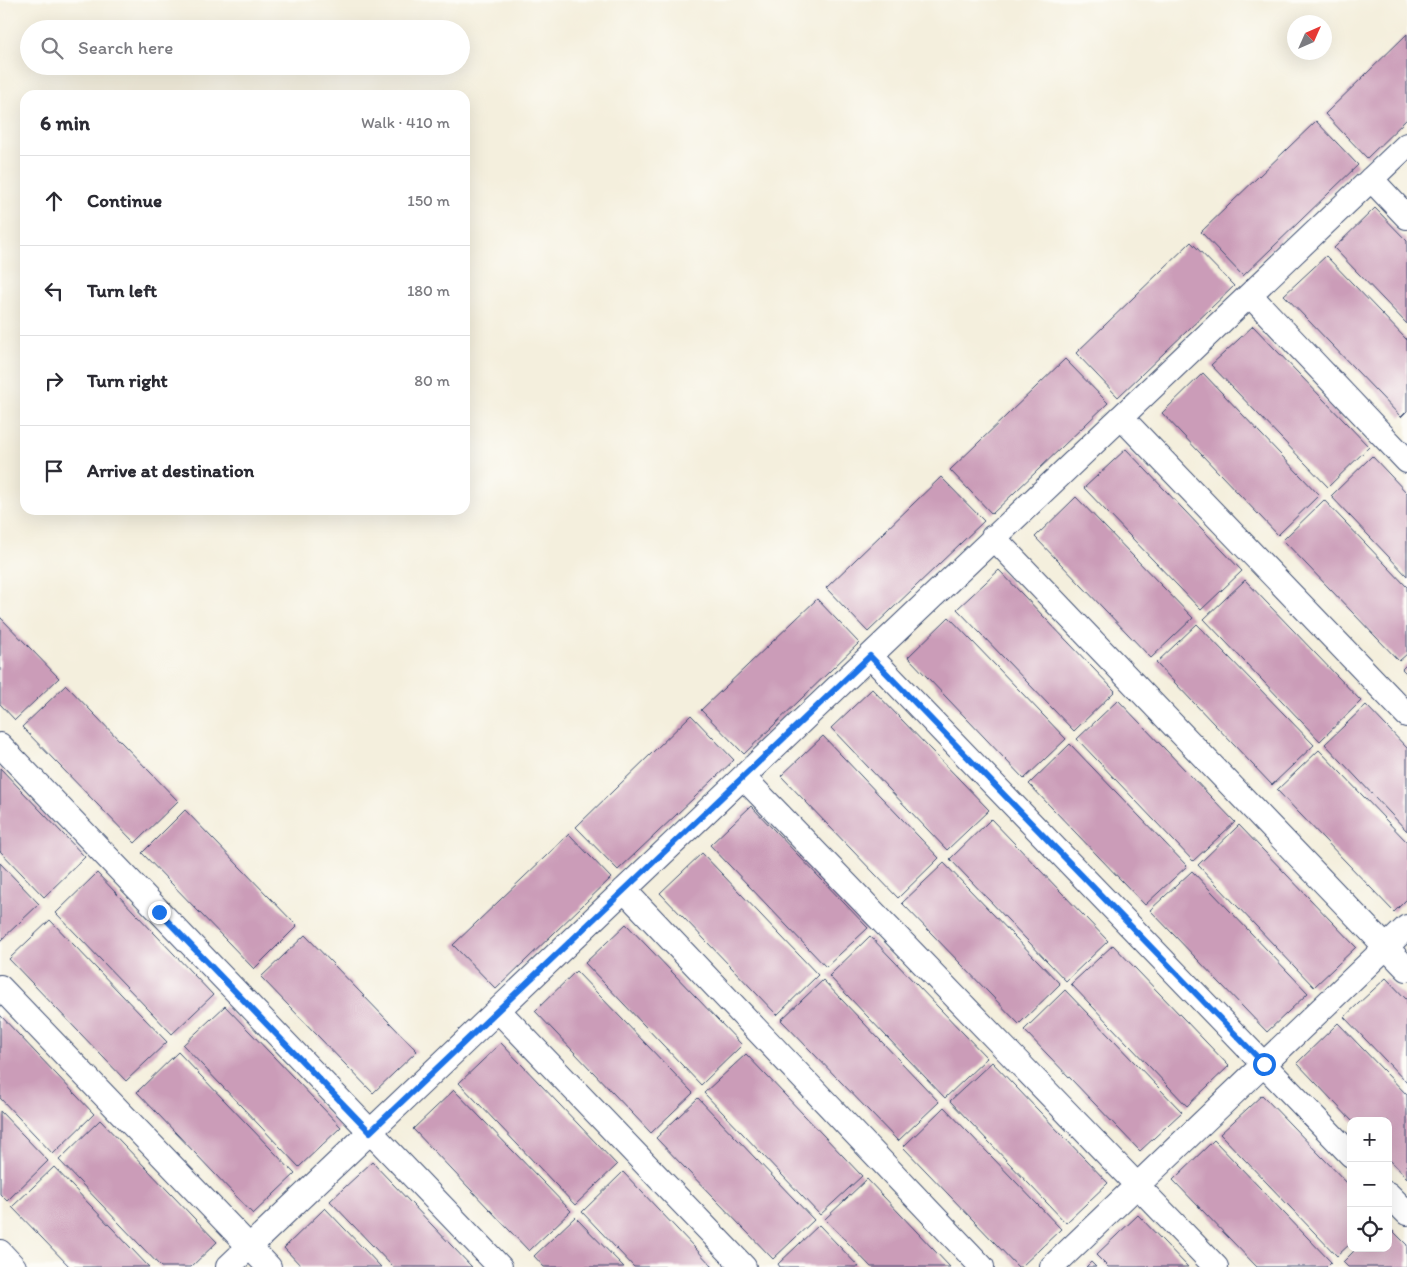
<!DOCTYPE html>
<html lang="en">
<head>
<meta charset="utf-8">
<style>
  :root { --surface:#fff; --page:#f7f7f7; --text:#2b2b33; --muted:#7c7c81; --line:#e1e1e2 }
  body { margin:0; font-family:Itim,sans-serif; background:var(--page); color:var(--text) }
  .controls { position:absolute; right:15px; bottom:15px; display:grid; overflow:hidden; border-radius:10px; box-shadow:0 5px 20px #0002 }
  .controls button { width:45px; height:45px; display:grid; place-items:center; padding:0; border:0; border-bottom:1px solid var(--line); background:var(--surface); color:var(--text); font:25px sans-serif }
  .compass { position:absolute; left:1287px; top:15px; width:45px; height:45px; border-radius:50%; background:var(--surface); box-shadow:0 5px 20px #0002; rotate:45deg }
  .stop { position:absolute; width:15px; height:15px; margin:-11px; border:4px solid #1a73e8; border-radius:50%; background:#fff }
  .stop.end { background:#1a73e8; border-color:#fff; box-shadow:0 1px 5px #0008 }
  .list { margin:0; padding:0; list-style:none }
  h2 { display:flex; justify-content:space-between; align-items:center; height:65px; margin:0; padding:0 20px; font-size:21px }
  h2 small { font-size:16px; font-weight:400; color:var(--muted) }
  .list li { display:grid; grid-template-columns:32px 1fr auto; gap:15px; align-items:center; box-sizing:border-box; height:90px; padding:0 20px; border-top:1px solid var(--line) }
  .list b { display:block; font-size:19px; white-space:nowrap }
  .list em { font-size:16px; font-style:normal; color:var(--muted) }
  .icon { flex:none; width:28px; height:28px; fill:none; stroke:currentColor; stroke-width:2; stroke-linecap:round; stroke-linejoin:round }
  .map { position:relative; flex:none; width:1407px; height:1267px; overflow:hidden }
  .search { position:absolute; background:var(--surface); box-shadow:0 5px 20px #0002; left:20px; top:20px; width:450px; height:55px; display:flex; align-items:center; gap:12px; box-sizing:border-box; padding:0 18px; border-radius:28px; color:var(--muted); font-size:19px }
  .panel { position:absolute; background:var(--surface); box-shadow:0 5px 20px #0002; left:20px; top:90px; width:450px; height:425px; border-radius:15px }
  .map>svg:first-child { display:block }
  .building { fill:#cb9cb8 }
  .lines { fill:none; stroke-linecap:round; stroke-linejoin:round }
  .street-casing { stroke:#3c4c71; stroke-width:26 }
  .street { stroke:#fff; stroke-width:24 }
  .route { stroke:#1a73e8; stroke-width:6 }
</style>
</head>
<body>
<div class="map">
<svg width="1407" height="1267" viewBox="0 0 1407 1267">
  <rect width="100%" height="100%" fill="#fdfcf7"/>
  <filter id="ink" filterUnits="userSpaceOnUse"><feTurbulence type="fractalNoise" baseFrequency=".02" numOctaves="2"/><feDisplacementMap in="SourceGraphic" scale="10" xChannelSelector="R" yChannelSelector="G"/><feConvolveMatrix kernelMatrix="1 2 1 2 8 2 1 2 1" color-interpolation-filters="sRGB"/></filter>
  <filter id="wash" filterUnits="userSpaceOnUse"><feTurbulence type="fractalNoise" baseFrequency=".0096" numOctaves="4" result="noise"/><feDisplacementMap in="SourceGraphic" scale="20" xChannelSelector="R" yChannelSelector="G"/><feGaussianBlur stdDeviation="1.12" result="paint"/><feColorMatrix in="noise" values="0 0 0 0 0 0 0 0 0 0 0 0 0 0 0 0 0 1.4 0 .05"/><feComposite in="paint" operator="in"/></filter>
  <g filter="url(#wash)">
    <rect width="100%" height="100%" fill="#f4efdd"/>
    <g id="blocks">
      <path class="building" d="M1407,34V119L1367,158L1325,114Z
        M1316,121L1358,165L1243,276L1201,232Z
        M1375,208L1407,241V324L1334,248Z
        M1191,242L1234,286L1118,397L1076,353Z
        M1326,256L1407,340V411L1401,417L1284,295Z
        M1253,326L1369,447L1328,487L1211,365Z
        M1065,359L1108,403L992,514L950,470Z
        M1203,373L1319,495L1278,535L1162,413Z
        M1126,449L1242,571L1201,610L1084,488Z
        M1372,456L1407,493V576L1331,496Z
        M941,477L984,521L868,632L826,588Z
        M1076,497L1193,618L1151,658L1035,537Z
        M1324,500L1407,587V654L1399,661L1283,540Z
        M999,570L1115,691L1074,731L957,609Z
        M1245,580L1361,701L1320,741L1204,619Z
        M817,599L859,643L744,754L701,710Z
        M0,617L59,678L15,720L0,704Z
        M949,617L1066,739L1024,779L908,657Z
        M1197,624L1314,745L1272,785L1156,663Z
        M1407,664V674L1402,669Z
        M66,685L178,801L135,843L22,727Z
        M872,689L989,810L947,850L831,728Z
        M1118,700L1235,822L1193,861L1077,739Z
        M1366,705L1407,748V831L1325,744Z
        M691,715L734,760L618,870L576,827Z
        M823,736L939,858L898,898L781,776Z
        M1070,744L1187,866L1145,905L1029,784Z
        M1319,750L1407,842V899L1394,912L1277,790Z
        M0,768L85,857L44,897L0,851Z
        M751,806L868,928L826,967L710,845Z
        M185,810L297,926L254,969L142,853Z
        M991,819L1108,941L1066,981L950,859Z
        M1239,825L1356,947L1314,987L1198,865Z
        M569,834L611,878L496,989L453,945Z
        M702,853L818,975L777,1015L660,893Z
        M0,863L39,904L0,941Z
        M944,863L1060,984L1019,1024L902,903Z
        M1192,871L1308,993L1267,1032L1150,910Z
        M97,873L213,995L172,1034L56,913Z
        M50,920L167,1042L126,1081L9,959Z
        M626,924L742,1045L701,1085L585,963Z
        M305,935L417,1051L373,1093L261,977Z
        M870,936L987,1058L945,1098L829,976Z
        M1113,945L1229,1066L1187,1106L1071,984Z
        M576,971L693,1093L651,1133L535,1011Z
        M1386,978L1407,1000V1083L1344,1017Z
        M823,980L939,1102L898,1141L781,1020Z
        M1065,990L1182,1112L1140,1151L1024,1030Z
        M225,1006L341,1127L299,1167L183,1045Z
        M0,1015L94,1114L53,1154L0,1098Z
        M1338,1023L1407,1095V1178L1388,1158V1121H1352L1297,1063Z
        M501,1043L617,1165L575,1205L459,1083Z
        M178,1052L295,1174L253,1214L137,1092Z
        M746,1054L862,1176L820,1215L704,1093Z
        M992,1062L1108,1183L1066,1223L950,1101Z
        M454,1090L571,1211L529,1251L413,1129Z
        M1262,1095L1351,1187V1243L1337,1256L1220,1134Z
        M698,1098L814,1220L773,1259L656,1138Z
        M944,1107L1061,1229L1021,1267H1018L903,1147Z
        M0,1111L48,1161L7,1201L0,1194Z
        M100,1120L217,1242L191,1267H161L59,1160Z
        M1214,1140L1331,1262L1326,1267H1257L1173,1180Z
        M372,1162L472,1267H393L330,1201Z
        M54,1167L149,1267H70L12,1207Z
        M623,1172L713,1267H634L582,1212Z
        M867,1179L950,1267H871L825,1219Z
        M325,1208L381,1267H302L284,1248Z
        M1138,1215L1188,1267H1108L1096,1255Z
        M575,1217L624,1267H544L534,1256Z
        M819,1225L859,1267H780L778,1264Z
        M1388,1226L1407,1245V1267H1348L1343,1262L1357,1248H1388Z
        M1091,1262L1096,1267H1086Z"/>
    </g>
  </g>
  <g filter="url(#ink)">
    <use href="#blocks" fill-opacity="0" stroke="#3c4c71" stroke-width="1"/>
    <g class="lines">
      <defs>
        <path id="street" d="M1371,179L1407,217
          M1250,295L1407,461
          M1121,417L1407,715
          M993,537L1407,969
          M870,656L1351,1155
          M0,745L500,1267
          M743,777L1216,1267
          M624,890L982,1267
          M0,987L269,1267
          M498,1010L744,1267
          M1388,1194L1407,1213
          M0,1252L14,1267
          M228,1267L1407,145
          M1052,1267L1407,927"/>
      </defs>
      <use href="#street" class="street-casing"/>
      <use href="#street" class="street"/>
    </g>
  </g>
  <g class="lines" filter="url(#ink)">
    <path class="route" d="M159,912L370,1132L870,656L1264,1064"/>
  </g>
</svg>
<div class="controls">
<button>+</button>
<button>−</button>
<button><svg class="icon" aria-label="locate" viewBox="0 0 24 24"><circle cx="12" cy="12" r="6"/><path d="M12 2v4M12 18v4M2 12h4M18 12h4"/></svg></button>
</div>
<svg class="compass" viewBox="-18 -18 36 36"><path d="M0-13l5 13h-10z" fill="#e53935"/><path d="M0 13l5-13h-10z" fill="#7c7c81"/></svg>
<div class="stop" style="left:1264px;top:1064px"></div>
<div class="stop end" style="left:159px;top:912px"></div>
<div class="search"><svg class="icon" aria-label="search" viewBox="0 0 24 24"><circle cx="10" cy="10" r="6"/><path d="M15 15l6 6"/></svg>Search here</div>
<section class="panel">
<h2>6 min<small>Walk · 410 m</small></h2>
<ul class="list">
<li><svg class="icon" aria-label="ahead" viewBox="0 0 24 24"><path d="M12 20V5M6 11l6-6 6 6"/></svg><div><b>Continue</b></div><em>150 m</em></li>
<li><svg class="icon" aria-label="left" viewBox="0 0 24 24"><path d="M17 20v-9H6M10 6l-5 5 5 5"/></svg><div><b>Turn left</b></div><em>180 m</em></li>
<li><svg class="icon" aria-label="right" viewBox="0 0 24 24"><path d="M7 20v-9h11M14 6l5 5-5 5"/></svg><div><b>Turn right</b></div><em>80 m</em></li>
<li><svg class="icon" aria-label="arrive" viewBox="0 0 24 24"><path d="M6 21V4h12l-3 4 3 4H6"/></svg><div><b>Arrive at destination</b></div></li>
</ul>
</section>
</div>
</body>
</html>
